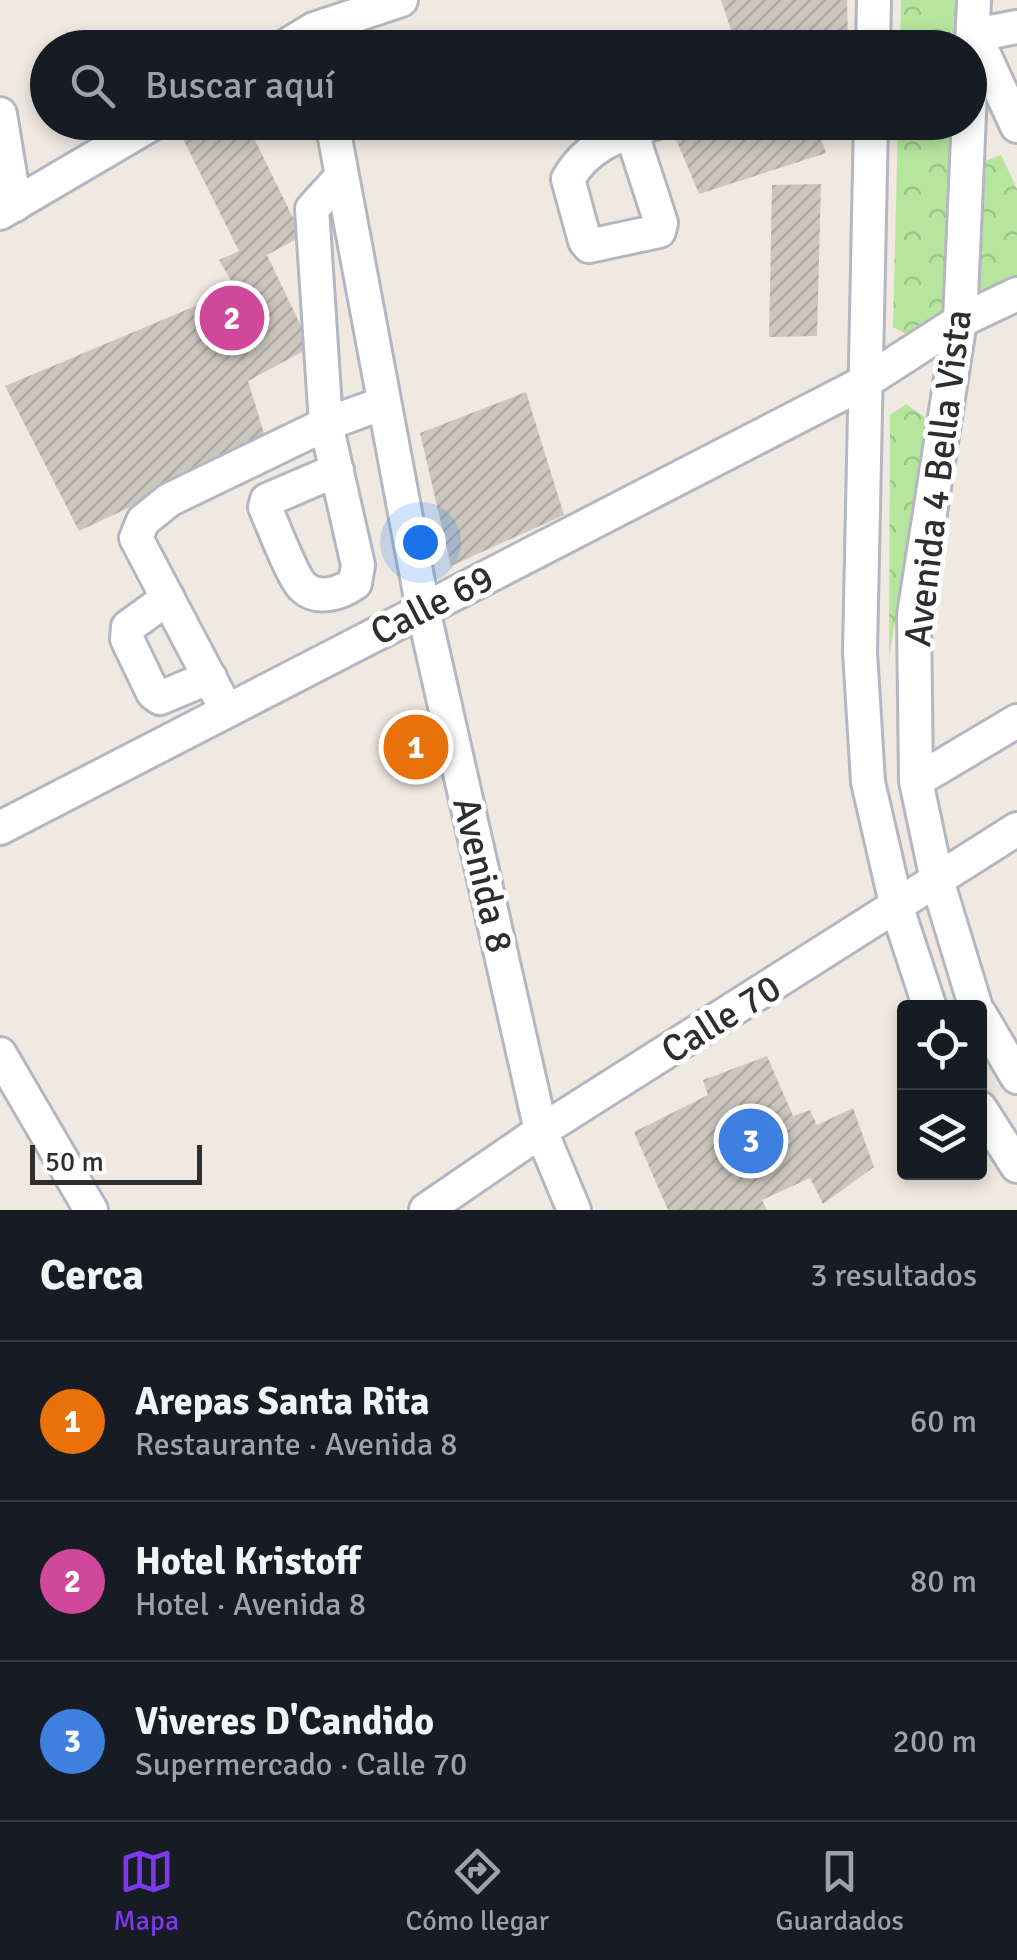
<!DOCTYPE html>
<html lang="es">
<head>
<meta charset="utf-8">
<style>
  :root { --surface:#171b24; --page:#20242c; --text:#f1f3f6; --muted:#9ea1a6; --line:#363941; --accent:#7c3aed }
  body { margin:0; font-family:Signika,sans-serif; background:var(--page); color:var(--text) }
  .controls { position:absolute; right:30px; bottom:30px; display:grid; overflow:hidden; border-radius:10px; box-shadow:0 5px 15px #0003 }
  .controls button { width:90px; height:90px; display:grid; place-items:center; padding:0; border:0; border-bottom:2px solid var(--line); background:var(--surface); color:var(--text); font:50px sans-serif }
  .scale { position:absolute; left:30px; bottom:25px; width:172px; box-sizing:border-box; padding-left:10px; border:5px solid #2e2e2e; border-top:0; font-size:28px; line-height:35px; white-space:nowrap; color:#2e2e2e; -webkit-text-stroke:8px #fff; paint-order:stroke }
  .you { position:absolute; left:420px; top:542px; width:35px; height:35px; margin:-25px; border:8px solid #fff; border-radius:50%; background:#1a73e8; box-shadow:0 0 0 15px #1a73e833 }
  .badge { display:grid; place-items:center; width:65px; height:65px; border-radius:50%; background:var(--accent); color:#fff; font-size:32px; font-weight:700 }
  .pin { position:absolute; translate:-50% -50%; border:5px solid #fff; box-shadow:0 2px 10px #0006 }
  .list { margin:0; padding:0; list-style:none }
  h2 { display:flex; justify-content:space-between; align-items:center; height:130px; margin:0; padding:0 40px; font-size:42px }
  h2 small { font-size:32px; font-weight:400; color:var(--muted) }
  .list li { display:grid; grid-template-columns:65px 1fr auto; gap:30px; align-items:center; box-sizing:border-box; height:160px; padding:0 40px; border-top:2px solid var(--line) }
  .list b { display:block; font-size:38px; white-space:nowrap }
  .list p { margin:0; font-size:32px; white-space:nowrap; color:var(--muted) }
  .list em { font-size:32px; font-style:normal; color:var(--muted) }
  .icon { flex:none; width:55px; height:55px; fill:none; stroke:currentColor; stroke-width:2; stroke-linecap:round; stroke-linejoin:round }
  .map { position:relative; flex:none; width:1017px; height:1210px; overflow:hidden }
  .search { position:absolute; background:var(--surface); box-shadow:0 5px 15px #0003; left:30px; right:30px; top:30px; height:110px; display:flex; align-items:center; gap:25px; box-sizing:border-box; padding:0 35px; border-radius:55px; color:var(--muted); font-size:38px }
  .sheet { height:610px; background:var(--surface) }
  nav { display:flex; justify-content:space-around; align-items:center; box-sizing:border-box; height:140px; border-top:2px solid var(--line); background:var(--surface); font-size:28px; color:var(--muted) }
  nav a { display:grid; justify-items:center; gap:5px }
  nav .on { color:var(--accent) }
  .map>svg:first-child { display:block }
  .park { fill:url(#park-crowns) }
  .building { fill:url(#building-hatch) }
  .lines { fill:none; stroke-linecap:round; stroke-linejoin:round }
  .minor-casing { stroke:#b4b7c1; stroke-width:38 }
  .minor { stroke:#fff; stroke-width:32 }
  .labels { text-anchor:middle; dominant-baseline:central; stroke-width:10; stroke-linejoin:round; paint-order:stroke }
  .street-label { font-size:38px; fill:#2e2e2e; stroke:#fff }
</style>
</head>
<body>
<div class="map">
<svg width="1017" height="1210" viewBox="0 0 1017 1210">
  <defs>
    <pattern id="park-crowns" width="20" height="18" patternUnits="userSpaceOnUse" patternTransform="scale(2.5)"><rect width="20" height="18" fill="#b6e59e"/><path d="M2 6a3 3 0 1 1 6 0M12 15a3 3 0 1 1 6 0" fill="none" stroke="#9dc588"/></pattern>
    <pattern id="building-hatch" width="6" height="6" patternUnits="userSpaceOnUse" patternTransform="scale(2.5)"><rect width="6" height="6" fill="#cbc7bf"/><path d="M-1 1l2-2M0 6l6-6M5 7l2-2" fill="none" stroke="#afaba4"/></pattern>
  </defs>
  <rect width="100%" height="100%" fill="#efe9e1"/>
  <path class="park" d="M901,0H955L954,47H900Z
    M898,123H952L945,312L910,336L893,327Z
    M1001,155L1017,189V277L980,296L983,162Z
    M906,404L926,418L889,659L890,415Z"/>
  <path class="building" d="M721,0H847L848,37L820,48H737Z
    M210,122H246L302,236L267,255L311,347L248,381L267,443L79,531L5,386L236,289L219,260L239,251L182,137Z
    M720,122H815L826,153L699,194L675,137Z
    M821,184L817,336L769,337L772,185Z
    M526,392L564,515L451,566L420,433Z
    M767,1056L793,1116L810,1110L817,1125L853,1108L874,1167L823,1204L810,1178L762,1200L767,1210H668L634,1132L708,1095L703,1080Z"/>
  <g class="lines">
    <defs>
      <path id="minor" d="M974,0L960,321L914,615L916,781L937,880L976,1008
        M1017,27L975,35L1017,126
        M283,48L314,29L401,0
        M873,48L874,0
        M0,114L15,205
        M332,122L423,609L541,1131L574,1210
        M871,122L860,652L868,782L897,908L930,1008
        M631,131L661,223L659,231L589,246L585,241L568,179C588,144 620,135 657,122
        M0,213L155,122
        M337,470L267,500L265,507C272,523 293,578 303,587C318,601 341,593 355,583L358,565L326,424L312,209L342,176
        M168,598L128,627L127,639L153,693L160,698L210,677
        M227,711L136,538L143,521L169,500L326,424L384,403
        M916,781L1017,721
        M0,828L865,382L960,321L1017,294
        M980,1014L1017,1077
        M0,1054L91,1210
        M980,1108L1017,1166
        M426,1210L541,1131L1017,829"/>
    </defs>
    <use href="#minor" class="minor-casing"/>
    <use href="#minor" class="minor"/>
  </g>
  <g class="labels">
    <g class="street-label">
      <text transform="translate(938 478) rotate(-83)">Avenida 4 Bella Vista</text>
      <text transform="translate(432 605) rotate(-27)">Calle 69</text>
      <text transform="translate(483 875) rotate(77)">Avenida 8</text>
      <text transform="translate(721 1019) rotate(-32)">Calle 70</text>
    </g>
  </g>
</svg>
<div class="controls">
<button><svg class="icon" aria-label="locate" viewBox="0 0 24 24"><circle cx="12" cy="12" r="6"/><path d="M12 2v4M12 18v4M2 12h4M18 12h4"/></svg></button>
<button><svg class="icon" aria-label="layers" viewBox="0 0 24 24"><path d="M12 4l9 5-9 5-9-5zM3 14l9 5 9-5"/></svg></button>
</div>
<div class="scale">50 m</div>
<div class="you"></div>
<div class="pin badge" style="left:416px;top:747px;background:#e8710a">1</div>
<div class="pin badge" style="left:232px;top:318px;background:#d1479c">2</div>
<div class="pin badge" style="left:751px;top:1141px;background:#3f7fe0">3</div>
<div class="search"><svg class="icon" aria-label="search" viewBox="0 0 24 24"><circle cx="10" cy="10" r="6"/><path d="M15 15l6 6"/></svg>Buscar aquí</div>
</div>
<section class="sheet">
<h2>Cerca<small>3 resultados</small></h2>
<ul class="list">
<li><span class="badge" style="background:#e8710a">1</span><div><b>Arepas Santa Rita</b><p>Restaurante · Avenida 8</p></div><em>60 m</em></li>
<li><span class="badge" style="background:#d1479c">2</span><div><b>Hotel Kristoff</b><p>Hotel · Avenida 8</p></div><em>80 m</em></li>
<li><span class="badge" style="background:#3f7fe0">3</span><div><b>Viveres D'Candido</b><p>Supermercado · Calle 70</p></div><em>200 m</em></li>
</ul>
</section>
<nav>
<a class="on"><svg class="icon" aria-label="map" viewBox="0 0 24 24"><path d="M3 6l6-2 6 2 6-2v14l-6 2-6-2-6 2zM9 4v14M15 6v14"/></svg>Mapa</a>
<a><svg class="icon" aria-label="directions" viewBox="0 0 24 24"><path d="M12 3l9 9-9 9-9-9zM9 14v-3h6M13 9l2 2-2 2"/></svg>Cómo llegar</a>
<a><svg class="icon" aria-label="saved" viewBox="0 0 24 24"><path d="M7 4h10v16l-5-4-5 4z"/></svg>Guardados</a>
</nav>
</body>
</html>
